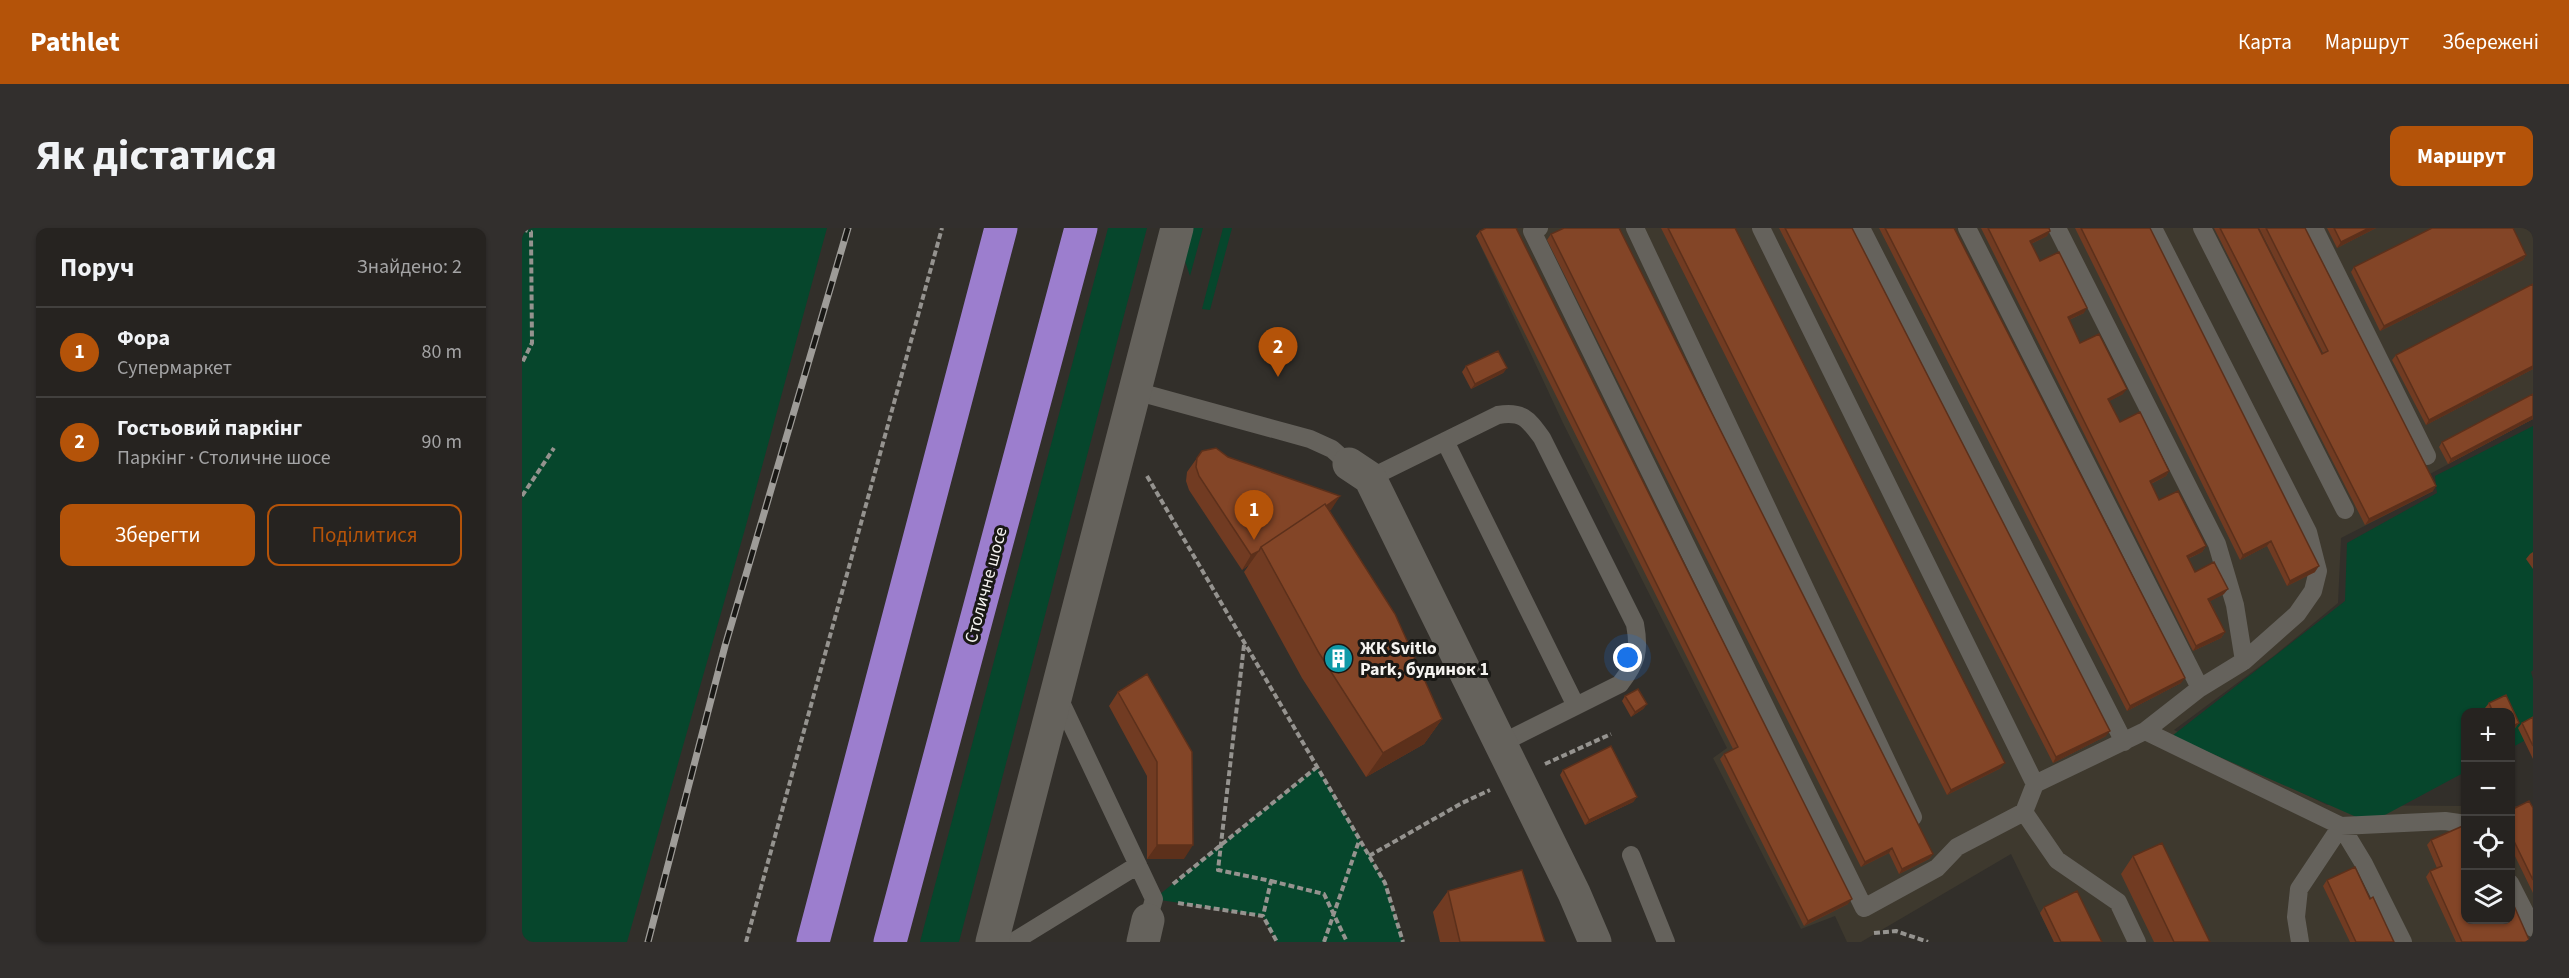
<!DOCTYPE html>
<html lang="uk">
<head>
<meta charset="utf-8">
<style>
  :root { --surface:#262320; --page:#322f2d; --text:#f1f3f6; --muted:#a4a4a5; --line:#42403e; --accent:#b45309 }
  body { margin:0; font-family:"Source Sans 3",sans-serif; background:var(--page); color:var(--text) }
  .controls { position:absolute; right:18px; bottom:18px; display:grid; overflow:hidden; border-radius:12px; box-shadow:0 2px 4px #0004 }
  .controls button { width:54px; height:54px; display:grid; place-items:center; padding:0; border:0; border-bottom:2px solid var(--line); background:var(--surface); color:var(--text); font:30px sans-serif }
  .you { position:absolute; left:1106px; top:430px; width:21px; height:21px; margin:-15px; border:4px solid #fff; border-radius:50%; background:#1a73e8; box-shadow:0 0 0 9px #1a73e833 }
  .badge { display:grid; place-items:center; width:39px; height:39px; border-radius:50%; background:var(--accent); color:#fff; font-size:20px; font-weight:700 }
  .pin { position:absolute; translate:-50% -50px; filter:drop-shadow(0 2px 3px #0008) }
  .pin::after { content:''; position:absolute; top:32px; width:21px; height:18px; background:inherit; clip-path:polygon(0 0,100% 0,50% 100%) }
  .list { margin:0; padding:0; list-style:none }
  h2 { display:flex; justify-content:space-between; align-items:center; height:78px; margin:0; padding:0 24px; font-size:26px }
  h2 small { font-size:20px; font-weight:400; color:var(--muted) }
  .list li { display:grid; grid-template-columns:39px 1fr auto; gap:18px; align-items:center; box-sizing:border-box; height:90px; padding:0 24px; border-top:2px solid var(--line) }
  .list b { display:block; font-size:22px; white-space:nowrap }
  .list p { margin:0; font-size:20px; white-space:nowrap; color:var(--muted) }
  .list em { font-size:20px; font-style:normal; color:var(--muted) }
  .actions { display:flex; gap:12px; padding:18px 24px }
  .actions a { flex:1; padding:14px 0; border:2px solid var(--accent); border-radius:12px; text-align:center; font-size:21px; color:var(--accent) }
  .actions .main { background:var(--accent); color:#fff }
  .icon { flex:none; width:33px; height:33px; fill:none; stroke:currentColor; stroke-width:2; stroke-linecap:round; stroke-linejoin:round }
  .map { position:relative; flex:none; width:2011px; height:714px; overflow:hidden; border-radius:12px }
  header { display:flex; align-items:center; gap:36px; box-sizing:border-box; height:84px; padding:0 30px; background:var(--accent); color:#fff }
  header strong { font-size:28px }
  nav { display:flex; gap:33px; margin-inline-start:auto; font-size:21px }
  .intro { display:flex; align-items:center; justify-content:space-between; box-sizing:border-box; height:144px; padding:0 36px }
  h1 { margin:0; font-size:42px }
  .button { padding:15px 27px; border-radius:12px; background:var(--accent); color:#fff; font-size:21px; font-weight:700 }
  main { display:flex; gap:36px; padding:0 36px }
  aside { flex:1; background:var(--surface); border-radius:12px; box-shadow:0 2px 4px #0004 }
  .map>svg:first-child { display:block }
  .built { fill:#3e392e }
  .green { fill:#06462c }
  .lines { fill:none; stroke-linecap:round; stroke-linejoin:round }
  .path { stroke:#95938f; stroke-width:4; stroke-dasharray:6 3; stroke-linecap:butt }
  .service { stroke:#65625c; stroke-width:18 }
  .minor { stroke:#65625c; stroke-width:33 }
  .trunk { stroke:#9c7ece; stroke-width:33 }
  .rail-casing { stroke:#9e9c98; stroke-width:7 }
  .rail { stroke:#191815; stroke-width:4.5; stroke-dasharray:14; stroke-linecap:butt }
  .wall { fill:#713b22 }
  .shaded-wall { fill:#5c301b }
  .building { fill:#834527; stroke:#5c301b; stroke-width:1.5 }
  .labels { text-anchor:middle; dominant-baseline:central; stroke-width:6; stroke-linejoin:round; paint-order:stroke }
  .street-label { font-size:18px; fill:#f5f3f0; stroke:#191815 }
  .poi-label { font-size:18px; font-weight:bold; fill:#f5f3f0; stroke:#191815; text-anchor:start }
</style>
</head>
<body>
<header>
<strong>Pathlet</strong>
<nav><a>Карта</a><a>Маршрут</a><a>Збережені</a></nav>
</header>
<div class="intro"><h1>Як дістатися</h1><a class="button">Маршрут</a></div>
<main>
<aside>
<h2>Поруч<small>Знайдено: 2</small></h2>
<ul class="list">
<li><span class="badge">1</span><div><b>Фора</b><p>Супермаркет</p></div><em>80 m</em></li>
<li><span class="badge">2</span><div><b>Гостьовий паркінг</b><p>Паркінг · Столичне шосе</p></div><em>90 m</em></li>
</ul>
<div class="actions"><a class="main">Зберегти</a><a>Поділитися</a></div>
</aside>
<div class="map">
<svg width="2011" height="714" viewBox="0 0 2011 714">
  <rect width="100%" height="100%" fill="#322f2a"/>
  <path class="built" d="M971,0H2011V191L1906,247L1911,263L1819,310L1816,375L1753,427L1652,502L1805,577L1943,578L1944,692H1988L1989,578H2004L2011,592V714H1532L1489,626L1339,714H1325L1313,688L1279,701L1191,530L1205,520L1041,195L954,8Z"/>
  <path class="green" d="M0,0H305L223,301L105,714H0Z
    M586,0H625L437,714H398Z
    M668,0H681L668,48L661,27Z
    M701,0H710L688,82L680,81Z
    M2011,198V442L2009,444L2011,451V508L1989,520L1988,484H1944L1943,544L1848,595L1650,508L1823,373L1825,315L1915,265L1913,248Z
    M795,539L863,655L881,714H755L741,688L632,671Z"/>
  <g class="lines">
    <path class="path" d="M0,1L9,4L10,115L0,135
      M625,248L863,655L881,714
      M0,268L32,220
      M722,417L696,642L749,653L741,688
      M1023,536L1089,506
      M847,628L940,575L968,562
      M749,653L802,666L825,714
      M651,656L795,539
      M656,675L741,688L755,714
      M1352,705L1374,703L1406,714
      M224,714L420,0
      M802,714L837,613"/>
    <path class="service" d="M1017,0L1010,3L1342,680L1415,640L1435,619L1502,584L1513,556L1623,503L1678,460L1722,433L1775,386L1791,363L1796,343L1786,304L1631,0
      M1113,0L1391,589
      M1239,0L1513,556
      M1339,0L1602,514
      M1445,0L1678,460
      M1535,0L1695,316L1713,377L1722,433
      M1680,0L1823,282
      M1792,0L1905,228
      M613,163L788,211L810,221L827,236
      M923,213L1054,478
      M848,250L976,187C1001,183 1006,191 1020,210L1113,396C1118,423 1115,434 1098,456L978,516
      M536,468L632,671L626,692
      M1623,503L1819,598L1842,636L1881,714
      M1502,584L1535,632L1596,674L1615,714
      M1109,627L1144,714
      M1988,655L2011,700
      M491,714L616,637
      M1778,714L1774,689L1777,661L1819,598L1923,593L1944,596"/>
    <path class="minor" d="M827,236L848,250L1052,665L1073,714
      M470,714L655,0
      M621,714L626,692"/>
    <path class="trunk" d="M291,714L479,0
      M368,714L559,0"/>
    <defs>
      <path id="rail" d="M126,714L203,418L326,0"/>
    </defs>
    <use href="#rail" class="rail-casing"/>
    <use href="#rail" class="rail"/>
  </g>
  <path class="wall" d="M1139,0H1213L1479,540L1425,567Z
    M1257,0H1330L1584,508L1531,535Z
    M1357,0H1432L1659,455L1605,483Z
    M1459,0H1527L1525,8L1509,16L1518,33L1562,85L1547,92L1558,115L1601,166L1587,173L1598,194L1647,243L1644,248L1629,256L1637,272L1684,318L1680,324L1666,331L1673,344L1702,366L1688,373L1703,404L1699,410L1671,423Z
    M1553,0H1628L1793,344L1765,358L1745,318L1718,332Z
    M1692,0H1736L1800,126L1801,125L1737,0H1783L1911,263L1843,297Z
    M1805,0H1854L1815,20Z
    M958,3L1326,676L1282,698L1198,531L1202,526L1211,521L954,8Z
    M1029,6L1411,626L1407,631L1377,646L1367,625L1339,639L1025,12Z
    M2004,27L2001,32L1858,103L1829,44L1832,39Z
    M2011,56V141L1904,197L1870,132L1874,127Z
    M944,138L985,140L981,145L949,161L940,144Z
    M2011,166V191L1926,236L1917,219L1920,214Z
    M706,229L818,268L807,283L920,491L902,516L844,549L780,450L722,344L727,337L720,342L667,262L664,253L665,244L675,230Z
    M2011,324V341L2004,331L2008,326Z
    M625,446L662,631H625V548L587,478L596,464Z
    M1984,467L1997,495L1993,500L1989,503V484H1965L1963,480L1967,475Z
    M1103,468L1125,476L1121,481L1109,489L1100,473Z
    M2011,489V531L1996,500L2000,495Z
    M1041,542L1115,569L1111,574L1063,597L1038,547Z
    M2011,580V665L1989,620V582Z
    M1909,612L1944,692L2008,714H1934L1904,649L1908,643L1915,640L1905,617Z
    M1611,628L1688,714H1632L1599,646Z
    M1805,652L1848,671L1872,714H1828L1801,658Z
    M926,663L1023,714H918L911,684Z
    M1522,679L1580,714H1532L1518,685Z"/>
  <path class="shaded-wall" d="M1847,0H1854L1815,20L1819,14Z
    M1528,3L1525,8L1504,18L1508,13Z
    M2004,27L2001,32L1858,103L1862,98Z
    M1565,80L1562,85L1542,94L1546,89Z
    M2011,138V141L1904,197L1907,192Z
    M985,140L981,145L949,161L953,156Z
    M1605,161L1601,166L1582,176L1586,171Z
    M2011,188V191L1926,236L1929,231Z
    M1647,243L1644,248L1624,258L1628,253Z
    M1914,258L1911,263L1843,297L1847,291Z
    M818,268L809,282L743,326L740,321Z
    M1749,313L1745,318L1718,332L1721,327Z
    M1684,318L1680,324L1661,333L1665,328Z
    M737,323L727,337L720,342L729,327Z
    M1797,338L1793,344L1765,358L1768,353Z
    M1706,361L1702,366L1683,376L1686,371Z
    M1703,404L1699,410L1671,423L1674,418Z
    M1663,450L1659,455L1605,483L1608,478Z
    M1125,476L1121,481L1109,489L1113,484Z
    M920,491L902,516L844,549L861,525Z
    M1997,495L1993,500L1989,503V499Z
    M1588,503L1584,508L1531,535L1534,529Z
    M1483,535L1479,540L1425,567L1429,562Z
    M1115,569L1111,574L1063,597L1067,592Z
    M635,617H671L662,631H625Z
    M1370,620L1367,625L1339,639L1343,634Z
    M1411,626L1407,631L1377,646L1380,641Z
    M1330,671L1326,676L1282,698L1286,693Z"/>
  <path class="building" d="M964,0H994L1330,671L1286,693L1202,526L1216,519L958,3Z
    M1042,0H1097L1411,626L1380,641L1370,620L1343,634L1029,6Z
    M1146,0H1213L1483,535L1429,562Z
    M1263,0H1330L1588,503L1534,529Z
    M1363,0H1432L1663,450L1608,478Z
    M1466,0H1527L1528,3L1508,13L1518,33L1537,24L1565,80L1546,89L1558,115L1577,106L1605,161L1586,171L1598,194L1618,184L1647,243L1628,253L1637,272L1656,263L1684,318L1665,328L1673,344L1692,334L1706,361L1686,371L1703,404L1674,418Z
    M1559,0H1628L1797,338L1768,353L1749,313L1721,327Z
    M1698,0H1736L1800,126L1806,123L1744,0H1783L1914,258L1847,291Z
    M1812,0H1847L1819,14Z
    M1910,0H1991L2004,27L1862,98L1832,39Z
    M2011,56V138L1907,192L1874,127Z
    M976,123L985,140L953,156L944,138Z
    M2011,166V188L1929,231L1920,214Z
    M694,220L706,229L818,268L804,278L803,276L739,319L737,323L729,327L677,248L674,239L675,230L680,223Z
    M803,276L873,386L920,491L861,525L797,425L739,319Z
    M625,446L670,524L671,617H635V534L596,464Z
    M1116,461L1125,476L1113,484L1103,468Z
    M1984,467L1997,495L1989,499V484H1971L1967,475Z
    M2011,489V518L2000,495Z
    M1089,518L1115,569L1067,592L1041,542Z
    M2007,573L2011,580V652L1989,607V582Z
    M1943,597L1944,598V692H1989V671L2008,714H1940L1908,643L1920,638L1909,612Z
    M1640,615L1688,714H1652L1611,628Z
    M1833,639L1848,671L1851,669L1872,714H1834L1805,652Z
    M1000,642L1023,714H938L926,663Z
    M1555,663L1580,714H1539L1522,679Z"/>
  <defs>
    <symbol id="building-disc" viewBox="-11 -11 22 22"><circle r="9.5" fill="#0f9aa8" stroke="#191815"/><path d="M-4-6H4V6H1V3H-1V6H-4ZM-2.5-4.3h1.7v1.8h-1.7ZM.8-4.3h1.7v1.8H.8ZM-2.5-1h1.7V.8h-1.7ZM.8-1h1.7V.8H.8Z" fill="#fff"/></symbol>
  </defs>
  <g fill-rule="evenodd">
    <use href="#building-disc" x="800" y="414" width="33" height="33"/>
  </g>
  <g class="labels">
    <g class="street-label">
      <text transform="translate(464 357) rotate(-75)">Столичне шосе</text>
    </g>
    <g class="poi-label">
      <text x="838" y="420">ЖК Svitlo<tspan x="838" dy="21">Park, будинок 1</tspan></text>
    </g>
  </g>
</svg>
<div class="controls">
<button>+</button>
<button>−</button>
<button><svg class="icon" aria-label="locate" viewBox="0 0 24 24"><circle cx="12" cy="12" r="6"/><path d="M12 2v4M12 18v4M2 12h4M18 12h4"/></svg></button>
<button><svg class="icon" aria-label="layers" viewBox="0 0 24 24"><path d="M12 4l9 5-9 5-9-5zM3 14l9 5 9-5"/></svg></button>
</div>
<div class="you"></div>
<div class="pin badge" style="left:732px;top:312px">1</div>
<div class="pin badge" style="left:756px;top:149px">2</div>
</div>
</main>
</body>
</html>
